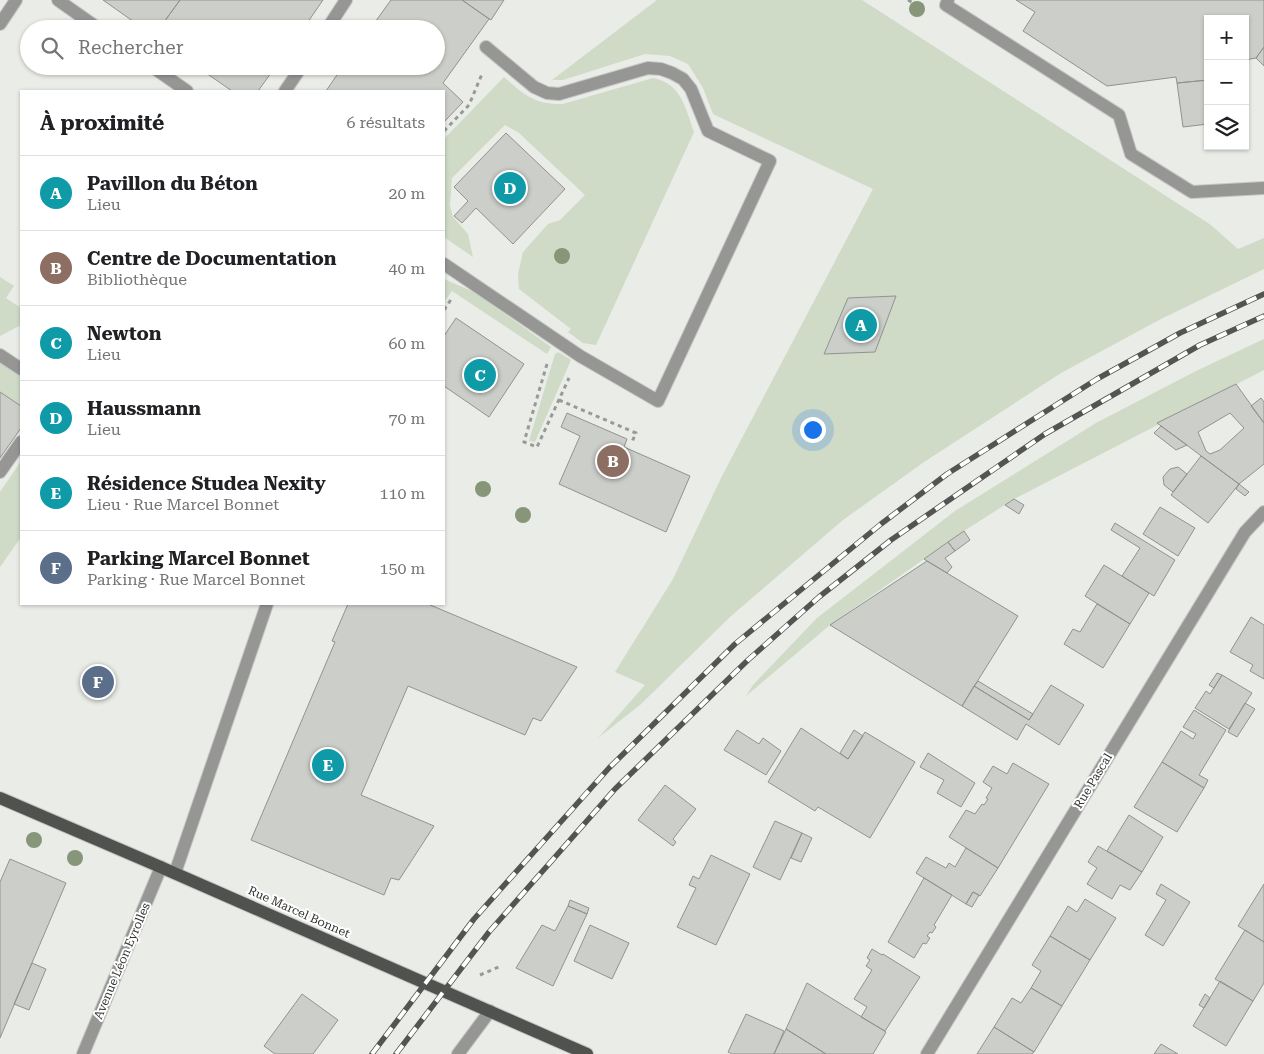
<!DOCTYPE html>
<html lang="fr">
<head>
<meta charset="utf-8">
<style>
  :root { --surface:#fff; --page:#f6f6f6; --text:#202124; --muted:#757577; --line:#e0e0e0; --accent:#941a75 }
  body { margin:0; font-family:"Roboto Serif",serif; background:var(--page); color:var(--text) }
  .controls { position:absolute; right:15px; top:15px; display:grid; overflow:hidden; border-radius:0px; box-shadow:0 1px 4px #0004 }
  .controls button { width:45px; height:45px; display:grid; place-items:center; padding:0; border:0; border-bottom:1px solid var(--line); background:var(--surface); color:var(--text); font:25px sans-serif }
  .you { position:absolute; left:812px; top:429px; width:18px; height:18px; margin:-12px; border:4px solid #fff; border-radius:50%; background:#1a73e8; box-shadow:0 0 0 8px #1a73e833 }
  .badge { display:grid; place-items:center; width:32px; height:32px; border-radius:50%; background:var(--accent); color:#fff; font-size:16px; font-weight:700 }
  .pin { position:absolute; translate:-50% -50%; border:2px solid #fff; box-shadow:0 1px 5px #0006 }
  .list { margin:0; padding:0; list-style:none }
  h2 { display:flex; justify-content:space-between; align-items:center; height:65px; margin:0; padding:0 20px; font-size:21px }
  h2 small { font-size:16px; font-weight:400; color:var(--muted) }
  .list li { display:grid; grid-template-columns:32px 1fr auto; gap:15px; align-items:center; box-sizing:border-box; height:75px; padding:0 20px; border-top:1px solid var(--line) }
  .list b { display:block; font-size:19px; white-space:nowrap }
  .list p { margin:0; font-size:16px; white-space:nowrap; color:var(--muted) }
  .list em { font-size:16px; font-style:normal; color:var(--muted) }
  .icon { flex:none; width:28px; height:28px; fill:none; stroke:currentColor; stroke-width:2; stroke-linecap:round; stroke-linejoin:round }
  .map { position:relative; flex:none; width:1264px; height:1054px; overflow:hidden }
  .search { position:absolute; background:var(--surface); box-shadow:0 1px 4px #0004; left:20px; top:20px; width:425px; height:55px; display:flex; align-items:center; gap:12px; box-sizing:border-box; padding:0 18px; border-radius:28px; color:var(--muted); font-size:19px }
  .panel { position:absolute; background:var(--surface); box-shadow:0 1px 4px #0004; left:20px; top:90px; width:425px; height:515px; border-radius:0px }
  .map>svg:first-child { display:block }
  .green { fill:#cfdac7 }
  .building { fill:#ccceca; stroke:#91938f; fill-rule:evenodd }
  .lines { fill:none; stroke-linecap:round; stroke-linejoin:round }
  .minor-casing { stroke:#c4c7c3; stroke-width:14 }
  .major-casing { stroke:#c4c7c3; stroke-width:14 }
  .path { stroke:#989a97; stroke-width:3; stroke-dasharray:4 4; stroke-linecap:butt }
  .minor { stroke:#969795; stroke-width:12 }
  .major { stroke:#50524f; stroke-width:12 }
  .rail-casing { stroke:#535552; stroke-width:5.5 }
  .rail { stroke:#fff; stroke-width:4; stroke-dasharray:11; stroke-linecap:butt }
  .tree { fill:#879579 }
  .labels { text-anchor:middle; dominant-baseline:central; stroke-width:4; stroke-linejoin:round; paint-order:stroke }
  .street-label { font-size:12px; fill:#323331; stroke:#fff }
</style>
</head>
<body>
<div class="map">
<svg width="1264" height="1054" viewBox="0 0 1264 1054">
  <rect width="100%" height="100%" fill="#e9ece7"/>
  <path class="green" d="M657,0H862L1211,225L1238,249L1264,238V269L1159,320L1061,373L924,462L843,520L731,616L640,705L598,738L645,685L615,672L673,579L722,476L873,189L713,114L703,88L688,64L670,56L645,54L563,80H552Z
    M504,77C524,95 535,105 563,104L653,78C682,84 685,108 694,132L596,345L583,343L568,332L571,329L519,289L518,274L523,252L548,224L560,220L585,195L519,133L505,125L452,178L450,205L453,217L468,234L473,257L444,237V139Z
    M0,277L14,286L6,298L21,308V325L0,336Z
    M444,279L476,293L551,347L547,354L452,291L444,302Z
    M1264,339V370L1014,499L964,531L830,625L746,696L753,685L817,618L955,511L1096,423L1196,371Z
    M558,352L571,360L535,442L529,441L555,354Z
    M0,361L21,376V406L0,392Z
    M21,461V537L0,567V492Z"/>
  <path class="building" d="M103,0H180L159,29H144Z
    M180,0H323L303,29H159Z
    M391,0H462L489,19L443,83L463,102L444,122V91H326L343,66H436V29H370Z
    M462,0H504L491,20Z
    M1016,0H1264V47L1256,58L1245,60V19H1208V80L1177,83L1176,77L1107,86L1023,31L1035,12Z
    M1264,47V66L1256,58Z
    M196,66H276L258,91H232Z
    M1208,80V124L1183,127L1177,83Z
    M506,133L565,189L513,244L476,208L462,223L454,216L468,201L454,187Z
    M896,296L875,352L824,354L848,298Z
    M456,318L524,364L489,417L444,386V336Z
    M1236,384L1264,423V464L1239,484L1157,423ZM1230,413L1244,428L1220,450L1210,454L1206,451L1198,432Z
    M0,392L21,406V428L0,458Z
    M1261,398L1264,402V423L1251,406Z
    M567,413L627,439L624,447L690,476L666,532L559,484L580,436L561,427Z
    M1161,426L1187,445L1176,450L1154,433Z
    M1201,456L1239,484L1208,523L1171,495Z
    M1178,467L1187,474L1173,492L1164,485L1163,477L1170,469Z
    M1239,484L1249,492L1245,496L1236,489Z
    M1014,499L1024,505L1019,514L1005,505Z
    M1160,507L1195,528L1178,556L1143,534Z
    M1115,523L1175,560L1154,596L1122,576L1140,548L1111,530Z
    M964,531L970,540L955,551L948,542Z
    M948,542L955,551L945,558L952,567L947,573L924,559Z
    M927,561L1018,616L962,706L830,625Z
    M1104,565L1149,593L1130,624L1085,596Z
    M348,604H428L577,667L541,721L533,718L525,735L408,686L361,795L434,826L399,880L391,878L384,895L251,840L335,642L332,641Z
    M1097,604L1130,624L1103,668L1064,644L1073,629L1080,632Z
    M1251,617L1264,625V679L1250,671L1253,665L1230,652Z
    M1217,673L1222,675L1214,688L1209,685Z
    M1222,675L1252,693L1229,729L1195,708L1206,691L1210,694Z
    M978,681L1033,714L1029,720L974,686Z
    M1051,685L1084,705L1059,745L1026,724L1017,740L962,706L974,686L1029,720Z
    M1245,703L1255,709L1237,737L1228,732Z
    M1194,710L1226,730L1199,775L1208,780L1204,788L1162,762L1181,731L1193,739L1196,734L1183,727Z
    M801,728L848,759L865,732L915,762L870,838L818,807L815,811L768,782Z
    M737,730L759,744L763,738L781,751L766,775L724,750Z
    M854,730L863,736L848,759L840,753Z
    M928,753L975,783L961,807L937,793L944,780L920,767Z
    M1162,762L1204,788L1177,832L1134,807Z
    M1013,763L1049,784L998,868L949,837L966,810L975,814L982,804L984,805L988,799L986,798L992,788L983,782L993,766L1007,774Z
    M665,785L696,809L673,839L676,842L673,846L638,820Z
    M1129,815L1163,837L1142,872L1107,851Z
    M775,821L802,833L780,880L753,867Z
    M802,833L812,838L801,862L791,858Z
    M1098,846L1142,872L1130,890L1120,885L1112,899L1087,884L1097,868L1088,862Z
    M966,848L998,868L980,896L973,892L966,904L916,873L926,857L946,868L949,863L955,867Z
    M711,855L750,874L716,945L677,927L696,888L689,885L693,876L699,879Z
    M10,859L66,883L0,1038V882Z
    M924,878L952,895L934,925L936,927L932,933L930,932L927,936L930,938L926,944L923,943L914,958L888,942Z
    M1161,884L1190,902L1163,946L1145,935L1166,900L1156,894Z
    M1264,884V942L1238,926Z
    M973,892L979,895L972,907L966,904Z
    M1085,899L1116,918L1090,960L1050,936L1068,906L1077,912Z
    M570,900L589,908L587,914L568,906Z
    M568,906L587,914L553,986L516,968L542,925L555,931Z
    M590,925L629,943L612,979L574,961Z
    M1245,930L1264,942V983L1253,1001L1215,979Z
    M1050,936L1090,960L1062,1006L1031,988L1041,971L1032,965Z
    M872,949L882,955L883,954L920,977L885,1031L861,1017L867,1007L854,999L872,970L866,966L870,960L867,958Z
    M32,963L46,969L29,1010L14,1004Z
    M1220,981L1253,1001L1226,1046L1193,1026Z
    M807,983L886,1032L873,1054H826L786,1029Z
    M1031,988L1062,1006L1034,1052L994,1027L1012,998L1021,1003Z
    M302,994L338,1020L313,1054H275L264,1046Z
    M1205,994L1210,998L1204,1008L1199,1005Z
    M746,1014L784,1031L774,1054H732L728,1052Z
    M994,1027L1034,1052L1032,1054H977Z
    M786,1029L826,1054H774Z
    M1161,1044L1178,1054H1154Z"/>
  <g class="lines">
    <defs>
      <path id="minor" d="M58,0L99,29
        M948,0L946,5L1119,115L1131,154L1192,192L1264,188
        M0,24L16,0
        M327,29L346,0
        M151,66L187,91
        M285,91L302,66
        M444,264L580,356L658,401L770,161L708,131L691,89L683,79L672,73L661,69L648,68L559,94L547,93L534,87L486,47
        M0,355L21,369
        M0,472L21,442
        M175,873L267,604
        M83,1054L161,867
        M458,1054L490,1011
        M927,1054L1245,532L1264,512"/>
      <path id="major" d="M0,798L149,862L587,1054"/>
    </defs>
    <use href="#minor" class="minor-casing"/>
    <use href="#major" class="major-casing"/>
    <path class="path" d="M908,0L915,4L923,5
      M444,131L469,105L482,74
      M444,310L452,298
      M547,364L524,442L537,447L569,378
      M559,400L636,433L631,444
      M480,975L501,966"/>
    <use href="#minor" class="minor"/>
    <use href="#major" class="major"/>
    <defs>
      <path id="rail" d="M372,1054L474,919L609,768L735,644L881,524L947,474L1097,379L1180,333L1264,294
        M396,1054L489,932L615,789L748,660L819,597L891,540L1045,434L1200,345L1264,316"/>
    </defs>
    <use href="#rail" class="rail-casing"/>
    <use href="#rail" class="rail"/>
  </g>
  <g class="tree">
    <circle cx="917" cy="9" r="8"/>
    <circle cx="562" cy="256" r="8"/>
    <circle cx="483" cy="489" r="8"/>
    <circle cx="523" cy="515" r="8"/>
    <circle cx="34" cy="840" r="8"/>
    <circle cx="75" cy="858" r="8"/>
  </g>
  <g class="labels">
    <g class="street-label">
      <text transform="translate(1093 781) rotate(-59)">Rue Pascal</text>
      <text transform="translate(299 912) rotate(24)">Rue Marcel Bonnet</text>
      <text transform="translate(122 961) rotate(-67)">Avenue Léon Eyrolles</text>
    </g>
  </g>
</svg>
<div class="controls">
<button>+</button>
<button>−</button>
<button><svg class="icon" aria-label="layers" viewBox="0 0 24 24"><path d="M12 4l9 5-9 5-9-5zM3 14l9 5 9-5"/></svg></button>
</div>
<div class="you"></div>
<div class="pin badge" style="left:861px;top:325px;background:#0f9aa8">A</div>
<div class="pin badge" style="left:613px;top:461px;background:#8d6e63">B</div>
<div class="pin badge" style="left:480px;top:375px;background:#0f9aa8">C</div>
<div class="pin badge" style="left:510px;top:188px;background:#0f9aa8">D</div>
<div class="pin badge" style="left:328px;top:765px;background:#0f9aa8">E</div>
<div class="pin badge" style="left:98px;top:682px;background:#5c6f8a">F</div>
<div class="search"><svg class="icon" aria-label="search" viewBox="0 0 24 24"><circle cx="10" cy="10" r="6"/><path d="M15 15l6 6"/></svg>Rechercher</div>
<section class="panel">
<h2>À proximité<small>6 résultats</small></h2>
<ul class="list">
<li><span class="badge" style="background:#0f9aa8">A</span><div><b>Pavillon du Béton</b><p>Lieu</p></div><em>20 m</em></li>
<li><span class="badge" style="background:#8d6e63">B</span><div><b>Centre de Documentation</b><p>Bibliothèque</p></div><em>40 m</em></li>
<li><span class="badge" style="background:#0f9aa8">C</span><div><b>Newton</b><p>Lieu</p></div><em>60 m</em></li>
<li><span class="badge" style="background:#0f9aa8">D</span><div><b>Haussmann</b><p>Lieu</p></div><em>70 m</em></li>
<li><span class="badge" style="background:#0f9aa8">E</span><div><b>Résidence Studea Nexity</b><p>Lieu · Rue Marcel Bonnet</p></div><em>110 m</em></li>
<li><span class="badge" style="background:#5c6f8a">F</span><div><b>Parking Marcel Bonnet</b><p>Parking · Rue Marcel Bonnet</p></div><em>150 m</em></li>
</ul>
</section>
</div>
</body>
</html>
